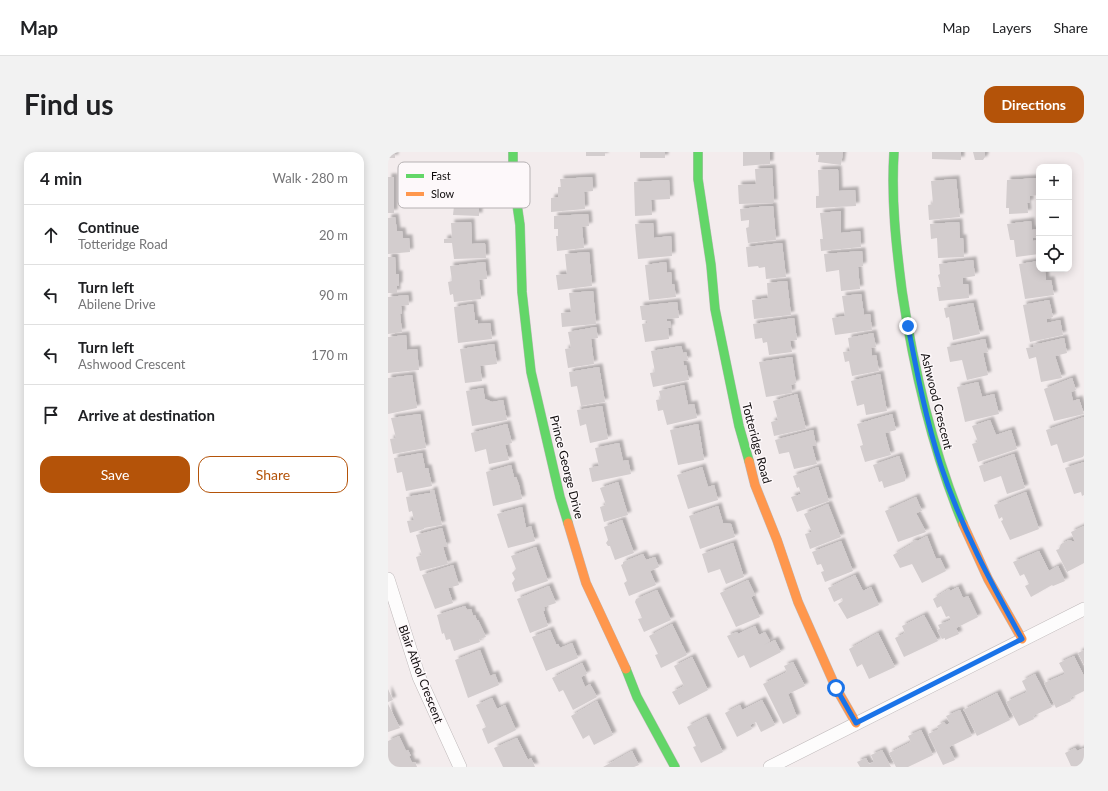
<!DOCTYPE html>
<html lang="en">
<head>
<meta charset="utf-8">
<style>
  :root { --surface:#fff; --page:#f2f2f2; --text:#202124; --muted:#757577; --line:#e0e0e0; --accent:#b45309 }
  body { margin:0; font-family:Lato,sans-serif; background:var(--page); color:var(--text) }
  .controls { position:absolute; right:12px; top:12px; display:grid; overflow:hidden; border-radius:8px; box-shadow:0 2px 10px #0003 }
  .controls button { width:36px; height:36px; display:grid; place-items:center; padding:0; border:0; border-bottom:1px solid var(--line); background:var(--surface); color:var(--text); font:20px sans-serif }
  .stop { position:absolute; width:12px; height:12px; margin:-9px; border:3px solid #1a73e8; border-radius:50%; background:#fff }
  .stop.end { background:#1a73e8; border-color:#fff; box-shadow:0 1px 4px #0008 }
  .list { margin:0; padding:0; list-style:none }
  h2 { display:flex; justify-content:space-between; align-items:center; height:52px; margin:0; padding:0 16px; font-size:17px }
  h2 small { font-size:13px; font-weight:400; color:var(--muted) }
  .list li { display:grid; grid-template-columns:26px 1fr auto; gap:12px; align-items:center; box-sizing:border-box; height:60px; padding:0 16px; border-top:1px solid var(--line) }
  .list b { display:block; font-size:15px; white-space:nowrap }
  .list p { margin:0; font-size:13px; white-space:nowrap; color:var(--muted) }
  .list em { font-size:13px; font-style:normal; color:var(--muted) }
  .actions { display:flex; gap:8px; padding:12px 16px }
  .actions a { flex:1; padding:9px 0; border:1px solid var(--accent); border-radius:12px; text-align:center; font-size:14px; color:var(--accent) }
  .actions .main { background:var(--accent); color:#fff }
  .icon { flex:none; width:22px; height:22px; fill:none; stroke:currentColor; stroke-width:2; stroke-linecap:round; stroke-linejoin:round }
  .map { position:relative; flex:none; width:696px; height:615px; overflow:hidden; border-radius:12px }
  header { display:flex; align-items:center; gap:24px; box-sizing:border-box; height:56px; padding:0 20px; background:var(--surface); border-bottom:1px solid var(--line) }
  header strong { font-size:19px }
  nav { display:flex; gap:22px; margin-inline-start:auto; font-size:14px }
  .intro { display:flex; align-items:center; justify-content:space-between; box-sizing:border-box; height:96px; padding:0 24px }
  h1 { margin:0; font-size:28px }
  .button { padding:10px 18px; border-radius:12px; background:var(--accent); color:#fff; font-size:14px; font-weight:700 }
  main { display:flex; gap:24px; padding:0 24px }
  aside { flex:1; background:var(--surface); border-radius:12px; box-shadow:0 2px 10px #0003 }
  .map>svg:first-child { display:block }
  .building { fill:#d3cdce; filter:url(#shadow) }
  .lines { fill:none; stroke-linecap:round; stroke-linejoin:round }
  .street-casing { stroke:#bfb9ba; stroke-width:14 }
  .fast-casing { stroke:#bfb9ba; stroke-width:10 }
  .slow-casing { stroke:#bfb9ba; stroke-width:10 }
  .street { stroke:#fdfcfc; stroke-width:13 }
  .fast { stroke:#63d668; stroke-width:9 }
  .slow { stroke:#ff974d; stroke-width:9 }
  .route { stroke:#1a73e8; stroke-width:5 }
  .labels { text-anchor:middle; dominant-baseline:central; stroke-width:3; stroke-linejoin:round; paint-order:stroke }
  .street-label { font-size:12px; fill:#100c0d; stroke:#fdf8fa }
  .key { fill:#fdf8fa; stroke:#b6b1b3; stroke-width:1 }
  .key-label { font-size:11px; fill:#100c0d }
</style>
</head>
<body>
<header>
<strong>Map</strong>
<nav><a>Map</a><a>Layers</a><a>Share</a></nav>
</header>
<div class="intro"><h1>Find us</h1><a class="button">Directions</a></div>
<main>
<aside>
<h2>4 min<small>Walk · 280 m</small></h2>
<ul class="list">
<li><svg class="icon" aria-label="ahead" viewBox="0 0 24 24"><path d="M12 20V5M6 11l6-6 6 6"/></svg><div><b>Continue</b><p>Totteridge Road</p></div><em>20 m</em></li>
<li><svg class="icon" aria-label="left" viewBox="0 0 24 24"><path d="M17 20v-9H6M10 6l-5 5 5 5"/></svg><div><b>Turn left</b><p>Abilene Drive</p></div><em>90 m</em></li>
<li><svg class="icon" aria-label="left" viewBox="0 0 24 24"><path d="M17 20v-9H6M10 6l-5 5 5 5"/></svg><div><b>Turn left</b><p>Ashwood Crescent</p></div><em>170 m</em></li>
<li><svg class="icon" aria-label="arrive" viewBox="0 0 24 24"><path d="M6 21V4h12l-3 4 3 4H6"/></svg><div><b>Arrive at destination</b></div></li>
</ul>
<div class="actions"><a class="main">Save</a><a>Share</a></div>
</aside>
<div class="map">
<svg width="696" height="615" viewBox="0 0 696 615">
  <defs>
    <filter id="shadow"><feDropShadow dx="3.5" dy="-3.5" stdDeviation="1" flood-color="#0004"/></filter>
  </defs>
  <rect width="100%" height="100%" fill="#f3eced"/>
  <path class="building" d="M0,0H7V6H0Z
    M198,0H217V4H198Z
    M252,0H277V6H252Z
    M355,0H382V12L355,14Z
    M428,0H455L453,13L430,10L431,3H428Z
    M544,0H573V8L544,7Z
    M585,0H597V5L595,8H587Z
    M384,16L386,51L351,52L350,33L368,32L367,17Z
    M450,17L451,39L467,38L468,54L428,56V44H431L430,18Z
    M0,25H6V61H0Z
    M204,25L205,39L196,40L197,57L163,60V46L170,45V35H173L172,27Z
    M651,26V43L642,44V51H639L640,61L621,62V56H618L619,28Z
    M62,27H92L94,44H91V64L65,63L66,54L62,52Z
    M568,27L572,65L541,68L540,53L545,52L543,29Z
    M281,28L282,47L263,48L264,63L247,64L246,30Z
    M380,54H385L388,88L360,91L358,76L361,75V68L353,69L352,57Z
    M453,59V81L472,79L473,95L433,99L432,87H435L432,61Z
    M200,62L201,74L194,75L196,96L169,99L168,84H170V77H166V64Z
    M7,65L9,79H14L15,86H21L22,100L0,102V66Z
    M643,69L644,78L651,77V85L645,86V89L651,88V102L628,105L626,88H622L619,72Z
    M83,70L84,92L97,91L98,106L66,107L64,91H56V87L64,86L63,71Z
    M571,70L572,86H575L576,105L550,106L549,86L543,87L542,72Z
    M265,71L266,86L283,84L284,104L250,107L247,72Z
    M394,91L398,125L378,127L377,115L371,116L370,114L360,115L358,95Z
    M474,99L475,114L470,115L472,137L453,139L451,118L438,120L436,102Z
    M201,100L204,134L170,138L168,123L179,122L177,102Z
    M0,105H7L8,122H11V134H9V141H0Z
    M585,108L587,124L575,126V132H580L581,146L551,149L549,135H553L550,123L552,122L551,112Z
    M651,109V117H661L657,119L658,128H663L666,143L637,147L631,112Z
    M97,110L99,127L91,128L93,147L66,150L65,142L62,143L60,130L64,129L62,114Z
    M278,110L279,121L283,120L284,132H286L288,145L261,148L257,113Z
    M399,129L403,163L366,167L364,148L380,146L379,131Z
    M205,139L208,172L174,175L173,161L183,160L181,141Z
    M473,142L476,163L482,162L484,178L447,183L444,166L457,164L454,144Z
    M20,143L21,153L13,154L14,162H12L14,180L0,182V145Z
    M661,148L665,165L659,167V171L672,168L675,183L642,190L635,153Z
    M289,150L291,166L279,167V169H282L283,176H280L281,187L257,190L254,172L259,171V168H254L252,154Z
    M585,151L592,182L565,188L561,165L558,166L556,156Z
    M85,152L87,168H90V172L102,171L104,187L70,191L66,155Z
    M406,166L409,188L402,189L404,200L381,203L379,190L375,191L374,186L367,187L365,172Z
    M208,175L210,186L203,187L206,212L180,216L177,197L183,196L180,180Z
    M485,181L488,195L483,196L484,204L488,203L491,219L464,224L461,209L457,210L455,200L462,199L460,186Z
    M18,183L19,198L29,197L31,218L0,221V185Z
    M676,186L679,201L667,204L674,226L653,230L648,205L641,207L638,196L646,195L645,193Z
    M597,187L600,200L595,201L600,223L579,228L574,208L562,210L559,195Z
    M106,192L109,212L92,214L94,229L77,231L72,197Z
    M293,194L295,201L298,200L300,208L295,209L296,214L298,213L301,228L265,235L262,221L267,220L263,199Z
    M404,205L408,231L403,233L404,241L378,245L371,210Z
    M211,215L217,250L193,254L189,234L183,235L181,220Z
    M492,222L499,259L478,263L476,252L469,254L463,229Z
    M24,223L29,256L0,262V226Z
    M684,226L688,238L683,240L685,249L691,247L696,262L666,269L656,237Z
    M590,230L594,245L606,242L611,262L577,270L569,235Z
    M296,233L300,253L306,252L309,266L279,273L275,258L270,259L268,248L273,247L271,239Z
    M95,236L97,247L104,250L115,248L119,268L84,274L78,239Z
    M409,242L418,277L386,284L383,270L390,268L385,249Z
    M214,254L220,287L202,291L198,272L192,274L189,258Z
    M32,262L38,296L5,302L2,287L8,286L3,266Z
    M504,262L508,278L497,281L503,303L477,310L472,294L475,293L469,272Z
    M696,265V303L695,305L675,311L669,292L663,294L658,278Z
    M602,268L608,283L623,278L629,297L590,310L584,292L590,290L584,274Z
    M119,272L124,291L117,293L121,308L101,312L98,297L87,300L83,281Z
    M310,272L316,308L290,313L282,278Z
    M425,278L428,293L424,294L429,312L406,317L401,300L391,302L387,288Z
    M231,291L235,309L240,308L243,322L204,330L201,316L211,314L207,296Z
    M34,301L37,316H40L44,334L18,339L14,320L9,321L6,306Z
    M626,302L637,336L619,342L613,324L596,330L591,314Z
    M511,304L518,325L517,329L496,336L494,329L491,330L485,313Z
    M696,310V343L694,344L693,340L686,342L677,316Z
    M123,313L126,325H128L131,333L134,347L105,354L98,320Z
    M314,315L320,335L326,333L330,348L300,357L289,323Z
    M430,315L441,349L409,360L403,345L413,342L411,335L409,336L405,324Z
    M230,330L240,363L216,370L212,355L218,353L212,336Z
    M46,338L54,373L36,376V377L22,381L19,369L26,368L24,359L21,360L18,345L42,341V339Z
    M638,340L651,377L622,388L613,369L615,368L614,365L611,367L606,353Z
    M528,345L534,359L528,361L538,380L510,390L497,359Z
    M440,352L453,385L422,397L417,382L424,380L416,362Z
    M330,354L335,371L343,372L347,385L312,397L301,364Z
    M134,355L138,376L143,374L147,389L120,396L109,362Z
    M234,368L246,401L227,408L222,394H220L218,391L220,388L216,375Z
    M696,374V411L679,420L668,398L671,397L673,392L681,388L687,390L683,380Z
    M54,376L59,394L55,395L60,412L32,419L28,405L34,403L28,383Z
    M539,384L548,407L552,406L558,419L534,431L524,412L512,416L505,403L522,393V391L528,388L529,389Z
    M453,389L465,419L437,430L433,420L436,419L433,412L429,413L424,400Z
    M345,391L356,425L338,432L332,417L320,421L314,402Z
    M148,395L160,429L127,440L124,431L127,427L124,421L128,417L123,404Z
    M651,399L661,419L670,414L677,429L665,434L664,433L643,445L637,434L641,432L636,422L632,424L625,410Z
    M255,402L258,408L267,405L271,415L262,419L268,433L241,444L236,431L239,429L233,413L235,412V410Z
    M65,413L71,433L60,436L65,451L47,457L34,423Z
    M467,423L475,439L483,435L491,453L459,467L450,452L455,449L454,446L446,450L440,436Z
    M360,428L367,443L363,445L372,465L348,475L332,441Z
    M161,434L168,451L156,455L157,459H155L160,474L142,481L129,447Z
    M570,435L575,446L580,444L590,465L568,476L571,482L557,488V486L554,487L549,478L552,477L550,473L563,468L561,464L558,465L553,454L549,456L545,447L561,437L562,439Z
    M269,438L283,468L256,480L250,467L254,466L247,450L248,447Z
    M77,454L79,458L83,457L85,464L87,463L89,469L90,468L98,485L91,487L92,490L66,499L62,487L58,488L56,481L54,482L49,463Z
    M536,463L550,489L516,505L507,486L517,481L514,474Z
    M284,472L299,503L273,516L267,503L270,502L261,484Z
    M367,474L371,483L377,480L382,489L376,493L387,488L393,500L362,516L356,503L350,506L339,484L349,480L350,482Z
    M162,478L168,492H170L172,496L184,491L190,506L158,519L144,485Z
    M490,481L507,515L481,527L474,512L469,515L461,497Z
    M92,498L102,524L107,522L111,533L80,546L67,508Z
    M696,498V513L690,501Z
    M686,504L696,524V539L682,546L683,549L668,556L656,531L677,522L671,511Z
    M304,505L320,538L291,553L284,540L296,534L286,514Z
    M405,510L417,534L400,542L409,565L395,572L375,532L399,520L396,514Z
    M194,511L199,522L193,525L197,535L202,532L209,545L185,558L175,538L171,540L164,526Z
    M647,522L664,555L645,564L646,567L631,574L618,550L639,540L634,529Z
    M0,537L5,548L0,550Z
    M609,541L622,568L589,584L577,560L575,558Z
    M104,546L109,557L117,553L128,578L100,592L94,577L98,575L88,553Z
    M374,548L387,573L373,580L368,570L362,573L364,577L349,585L337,561L352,553L354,558Z
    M209,549L225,583L206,593L201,583L195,587L183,564Z
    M0,552L12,576L0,580Z
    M572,558L584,584L561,595L567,608L555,613L540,582L551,577L549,574L556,570L558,573L562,571L558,564Z
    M318,565L335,600L313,611L305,595L308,594L299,575Z
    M533,578L545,603L520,615H508L501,601L523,590L520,584Z
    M11,584L18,599L20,598L23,604H21L24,611L27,610L29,615H0V589Z
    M129,586L140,608L143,606L147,615H115L106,596Z
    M687,596L689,599L696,596V615L683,614L677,601Z
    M494,598L503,615H472L469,610L478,606L481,612L486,610L483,603Z
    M244,599L251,613L246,615H215Z"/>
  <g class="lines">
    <defs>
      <path id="street" d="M0,427L31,525L72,615
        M382,615L696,457"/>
      <path id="fast" d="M125,0V25L132,73L134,140L143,220L172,345L180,371
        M310,0V27L323,113L327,157L351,274L361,309
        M506,0C503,47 508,93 514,139C526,219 544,297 575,372
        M238,517L249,545L287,615"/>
      <path id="slow" d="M361,309L367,333L389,388L410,450L448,536L468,571
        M180,371L198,431L238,517
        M575,372L600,427L634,487"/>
    </defs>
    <use href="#street" class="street-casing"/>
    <use href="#fast" class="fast-casing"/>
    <use href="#slow" class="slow-casing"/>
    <use href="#street" class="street"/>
    <use href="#fast" class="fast"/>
    <use href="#slow" class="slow"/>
  </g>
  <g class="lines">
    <path class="route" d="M448,536L468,571L634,487C603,431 573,375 553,314C538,268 529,221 520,174"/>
  </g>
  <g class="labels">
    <g class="street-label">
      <text transform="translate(549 249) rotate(76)">Ashwood Crescent</text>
      <text transform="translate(369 291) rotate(75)">Totteridge Road</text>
      <text transform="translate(179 315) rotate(76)">Prince George Drive</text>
      <text transform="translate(33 522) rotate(69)">Blair Athol Crescent</text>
    </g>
  </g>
  <rect x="10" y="10" width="132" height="46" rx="6" class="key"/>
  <rect x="18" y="22" width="18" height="4" fill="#63d668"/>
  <rect x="18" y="40" width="18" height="4" fill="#ff974d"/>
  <g class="key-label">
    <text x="43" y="28">Fast</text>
    <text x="43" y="46">Slow</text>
  </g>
</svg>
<div class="controls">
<button>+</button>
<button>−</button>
<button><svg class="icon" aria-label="locate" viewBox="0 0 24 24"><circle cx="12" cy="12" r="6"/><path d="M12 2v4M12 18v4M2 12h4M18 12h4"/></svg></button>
</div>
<div class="stop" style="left:448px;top:536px"></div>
<div class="stop end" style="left:520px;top:174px"></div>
</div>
</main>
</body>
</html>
